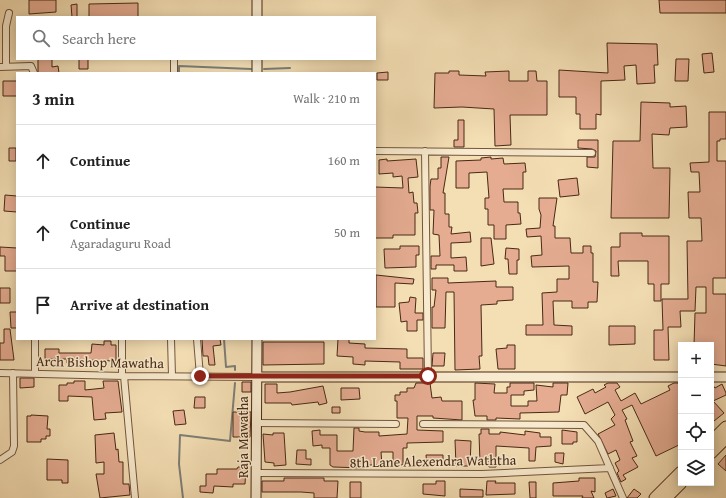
<!DOCTYPE html>
<html lang="en">
<head>
<meta charset="utf-8">
<style>
  :root { --surface:#fff; --page:#f6f6f6; --text:#222; --muted:#767676; --line:#e0e0e0 }
  body { margin:0; font-family:"Gentium Book Plus",serif; background:var(--page); color:var(--text) }
  .controls { position:absolute; right:12px; bottom:12px; display:grid; overflow:hidden; border-radius:0px; box-shadow:0 2px 10px #0003 }
  .controls button { width:36px; height:36px; display:grid; place-items:center; padding:0; border:0; border-bottom:1px solid var(--line); background:var(--surface); color:var(--text); font:20px sans-serif }
  .stop { position:absolute; width:12px; height:12px; margin:-9px; border:3px solid #8f2418; border-radius:50%; background:#fff }
  .stop.end { background:#8f2418; border-color:#fff; box-shadow:0 1px 4px #0008 }
  .list { margin:0; padding:0; list-style:none }
  h2 { display:flex; justify-content:space-between; align-items:center; height:52px; margin:0; padding:0 16px; font-size:17px }
  h2 small { font-size:13px; font-weight:400; color:var(--muted) }
  .list li { display:grid; grid-template-columns:26px 1fr auto; gap:12px; align-items:center; box-sizing:border-box; height:72px; padding:0 16px; border-top:1px solid var(--line) }
  .list b { display:block; font-size:15px; white-space:nowrap }
  .list p { margin:0; font-size:13px; white-space:nowrap; color:var(--muted) }
  .list em { font-size:13px; font-style:normal; color:var(--muted) }
  .icon { flex:none; width:22px; height:22px; fill:none; stroke:currentColor; stroke-width:2; stroke-linecap:round; stroke-linejoin:round }
  .map { position:relative; flex:none; width:726px; height:498px; overflow:hidden }
  .search { position:absolute; background:var(--surface); box-shadow:0 2px 10px #0003; left:16px; top:16px; width:360px; height:44px; display:flex; align-items:center; gap:10px; box-sizing:border-box; padding:0 14px; border-radius:0px; color:var(--muted); font-size:15px }
  .panel { position:absolute; background:var(--surface); box-shadow:0 2px 10px #0003; left:16px; top:72px; width:360px; height:268px; border-radius:0px }
  .map>svg:first-child { display:block }
  .lines { fill:none; stroke-linecap:round; stroke-linejoin:round }
  .stream { stroke:#7d7f76; stroke-width:2 }
  .building { fill:#e5ac92; stroke:#482914 }
  .street-casing { stroke:#73563c; stroke-width:8 }
  .secondary-casing { stroke:#482914; stroke-width:11 }
  .highway-casing { stroke:#482914; stroke-width:13 }
  .street { stroke:#f8eace; stroke-width:6 }
  .secondary { stroke:#f8eace; stroke-width:9 }
  .highway { stroke:#f4deb4; stroke-width:11 }
  .route { stroke:#8f2418; stroke-width:5 }
  .labels { text-anchor:middle; dominant-baseline:central; stroke-width:3; stroke-linejoin:round; paint-order:stroke }
  .street-label { font-size:14px; fill:#482914; stroke:#f8eace }
</style>
</head>
<body>
<div class="map">
<svg width="726" height="498" viewBox="0 0 726 498">
  <rect width="100%" height="100%" fill="#f4deb4"/>
  <filter id="stains"><feTurbulence type="fractalNoise" baseFrequency=".005" numOctaves="4"/><feColorMatrix values="0 0 0 0 .2 0 0 0 0 .09 0 0 0 0 .02 0 0 0 .5 -.17"/></filter>
  <radialGradient id="worn" r=".72"><stop offset=".6" stop-color="#630" stop-opacity="0"/><stop offset="1" stop-color="#630" stop-opacity=".3"/></radialGradient>
  <g class="lines">
    <path class="stream" d="M264,69L290,68
      M179,73V66L251,69
      M224,339L226,367L235,366V370
      M183,498L179,464L180,435L230,441L235,383"/>
  </g>
  <path class="building" d="M29,0H56V12L29,14Z
    M659,0H726V13H660Z
    M138,3V17H89V4Z
    M77,4V17H72L71,5Z
    M607,43L657,44L658,65H654L655,83L637,84L636,65L624,66L625,80L601,81V115L596,114V129H580V114H576V97H559V70L608,73Z
    M712,53L714,72L704,73L702,54Z
    M38,59H52V67L58,66L59,73H38Z
    M79,59H88V69H79Z
    M676,59H689L688,81H675Z
    M449,71H459V75L486,76L485,72L509,71V81H528V71H536L537,81H547V115H510L511,145L495,146L494,109L462,107L434,108L435,73H449Z
    M388,72V80H377V73Z
    M3,81H17V96H3Z
    M641,102L670,103V107L686,106L687,127L670,128L669,135L652,134L653,168H670L669,218H611L613,141H640Z
    M709,112H726V139H720V141H717V161H726V278H713V294H726V366L711,364V345H694L695,313H706V287H696L695,311H680L681,327H668L669,360H654V330H663L662,299H688L687,241H702L701,218H689L688,192H700L699,172H691L690,163L709,162Z
    M458,120H464V147H454V140H458Z
    M578,140H598V168L587,167V157H595L596,151L592,149L578,148Z
    M9,148H16V161H9Z
    M441,157H449L443,193H445V214H449V227H452L451,234L470,232L471,242L451,243V258L466,257L467,271H454V265H436V269H431V256H440L439,235L433,234L434,210H430V186L431,179H438V168H441Z
    M491,157V159L503,158L504,164L525,163L526,172H523V189H503L504,202H518V213H520L521,224L506,225V239H494V225H488V209H485V198H489L487,172L469,173V188H456V161L481,160V158Z
    M387,159V161L416,159L418,177L408,178L409,193L413,192L414,203H417L418,213H415V235H393V238H375V187L403,188L402,176L393,177V173L379,174V160Z
    M577,178L579,195L560,197L558,180Z
    M5,195L17,196V212L4,211Z
    M539,198H557L553,226H555V238H570L571,253H583V246H591V253H593V282H598L597,302H588V308H572V301H553L554,325L572,326V335H526V325H543L542,293L557,292V279H569V266L532,267L531,256L542,255L541,236L527,237L526,229L540,228L541,215L539,209Z
    M620,233H642V236H669V284H661V301H654V284H648V261H618L619,276H611V247H620Z
    M481,238H491L494,264L481,266Z
    M400,246H419V255H416V267L385,268L384,249H400Z
    M0,247L17,248V271H5V256H0Z
    M506,248L519,249V260H517V274H509L508,259H505Z
    M376,275L414,279L413,284L395,283V307H376Z
    M432,278H448V283L496,281V287H513V300L497,301V304L481,305L482,356H479L480,369L455,370L454,292H446L445,328H432V307H434L436,290H432Z
    M0,288H10V303H0Z
    M410,297L416,298L415,313H423V320H417V331H407V321L401,322L399,303L409,302Z
    M10,312H17V328H11Z
    M609,326H635V344L609,345Z
    M4,329H10L14,360H0V343H4Z
    M202,339H220L221,345L213,346L215,365H209L208,356H203Z
    M338,339H349V343L365,344V348L407,349V358H423V369H400V362L365,361V365L353,364V357L337,356Z
    M104,341H111V345H116V361L85,360V363H67V359H45V349H59V353H91L92,344L104,345Z
    M263,342H324V364L263,365Z
    M507,345H515V369H498L496,349L507,348Z
    M433,353H445L444,366H432Z
    M20,378H34V387L20,388Z
    M74,381H85V390L104,388L103,381H118L122,412L105,413L106,419L94,420L92,397L68,396V401H59V385H67V383H74Z
    M242,382H251V392H242Z
    M416,383H430L432,398L441,397L442,401H462V420L433,418V416H417V430L443,431V442L407,443V448H403V465H393V452H381L382,465H364V468L333,467L330,465V448H322V445L313,446L312,431L320,430V435H337V451H353L354,428H359V431L365,432H379V436L407,434L408,418H397V401H395V395H400V392H407V388H414Z
    M475,383L495,384L494,393H507V387H510V383H534V390L524,391V395H511V406H528V401H537L536,385L553,387V383H568L567,395H561L559,412L520,413V419L496,418V420H487V416H475L473,400H475Z
    M608,383H617L620,387L615,390L621,401L635,393L641,404L670,390L668,386L674,383H678L681,388V444L656,456L632,405L622,410L627,419L625,420L633,441L630,442L637,456L632,458L638,467L623,475L626,479L621,482L617,473L619,471L615,463L620,460L616,450L608,454L598,434L615,425L611,419L615,415L608,402L585,414L577,397L593,389L595,393L606,387L604,385Z
    M711,383L715,388L722,384L726,393V395L713,401L724,413L714,421L711,418L714,414L711,411Z
    M265,384H277V393L290,392L323,386L327,403L319,405L318,402L292,405L291,403H265Z
    M341,388H359L360,399L341,400Z
    M195,397H205V408H194Z
    M332,407H340V413H332Z
    M184,410L186,424L175,425L173,411Z
    M233,412H251L250,437H233Z
    M31,415L48,416L47,429H50V436H46V439H41V442H27V416H31Z
    M481,429H489V434H500V432L525,435V431L540,433V437H551V446L536,447L535,461H529V448L496,446V467H489V462L480,463L479,434H481Z
    M562,430L577,432V442H573V444H562Z
    M114,433L116,450L118,449L119,462H123V484H129L130,495L100,498L96,474H104V462L96,463L95,435Z
    M273,433H284L286,465L274,466V463L265,462L263,434L273,435Z
    M455,440L471,441L470,466H456Z
    M297,450H306V459H311V465L296,464Z
    M555,453H564L563,464L555,462Z
    M426,455H443V463L427,466Z
    M726,455V471L718,464Z
    M47,459L68,460V483H62V480H47Z
    M238,467H246L245,484H233V487L214,486L213,493L200,492V486H206V474H217V469H237Z
    M284,478H324V481H338L337,498H314V493L301,492H262V481H284Z
    M579,478H595V492L591,491L594,498H582L583,496H553V483L579,481Z
    M436,481H445V496L423,494V484H436Z
    M487,481H496L495,483H515V494L486,495Z
    M350,482H361V498H350Z
    M529,482H536V498H530Z
    M460,489L483,490V497H460Z
    M613,489L616,496L607,498L605,493Z
    M634,489L641,494L637,498H627Z"/>
  <g class="lines">
    <defs>
      <path id="street" d="M174,59V73
        M6,66V26L9,13
        M0,67L31,66L34,73
        M375,151L592,153
        M425,151L428,376
        M35,339V373
        M171,339L172,376
        M197,339L200,376
        M0,373L124,376L257,377
        M122,376V339
        M124,376L135,498
        M257,423L396,424
        M423,424L584,425L598,441L623,498
        M0,460L12,452L14,446L13,373
        M257,473L482,474L610,468"/>
      <path id="secondary" d="M257,17V0
        M257,59V73
        M257,377H681
        M711,377H726
        M256,498L257,339"/>
      <path id="highway" d="M711,442L726,427
        M711,453L726,438
        M655,498L681,472
        M666,498L681,483"/>
    </defs>
    <use href="#street" class="street-casing"/>
    <use href="#secondary" class="secondary-casing"/>
    <use href="#highway" class="highway-casing"/>
    <use href="#street" class="street"/>
    <use href="#secondary" class="secondary"/>
    <use href="#highway" class="highway"/>
  </g>
  <g class="lines">
    <path class="route" d="M200,376H428"/>
  </g>
  <g class="labels">
    <g class="street-label">
      <text transform="translate(100 362) rotate(1)">Arch Bishop Mawatha</text>
      <text transform="translate(243 437) rotate(-90)">Raja Mawatha</text>
      <text transform="translate(433 461) rotate(-1)">8th Lane Alexendra Waththa</text>
    </g>
  </g>
  <rect width="100%" height="100%" filter="url(#stains)"/>
  <rect width="100%" height="100%" fill="url(#worn)"/>
</svg>
<div class="controls">
<button>+</button>
<button>−</button>
<button><svg class="icon" aria-label="locate" viewBox="0 0 24 24"><circle cx="12" cy="12" r="6"/><path d="M12 2v4M12 18v4M2 12h4M18 12h4"/></svg></button>
<button><svg class="icon" aria-label="layers" viewBox="0 0 24 24"><path d="M12 4l9 5-9 5-9-5zM3 14l9 5 9-5"/></svg></button>
</div>
<div class="stop" style="left:428px;top:376px"></div>
<div class="stop end" style="left:200px;top:376px"></div>
<div class="search"><svg class="icon" aria-label="search" viewBox="0 0 24 24"><circle cx="10" cy="10" r="6"/><path d="M15 15l6 6"/></svg>Search here</div>
<section class="panel">
<h2>3 min<small>Walk · 210 m</small></h2>
<ul class="list">
<li><svg class="icon" aria-label="ahead" viewBox="0 0 24 24"><path d="M12 20V5M6 11l6-6 6 6"/></svg><div><b>Continue</b></div><em>160 m</em></li>
<li><svg class="icon" aria-label="ahead" viewBox="0 0 24 24"><path d="M12 20V5M6 11l6-6 6 6"/></svg><div><b>Continue</b><p>Agaradaguru Road</p></div><em>50 m</em></li>
<li><svg class="icon" aria-label="arrive" viewBox="0 0 24 24"><path d="M6 21V4h12l-3 4 3 4H6"/></svg><div><b>Arrive at destination</b></div></li>
</ul>
</section>
</div>
</body>
</html>
